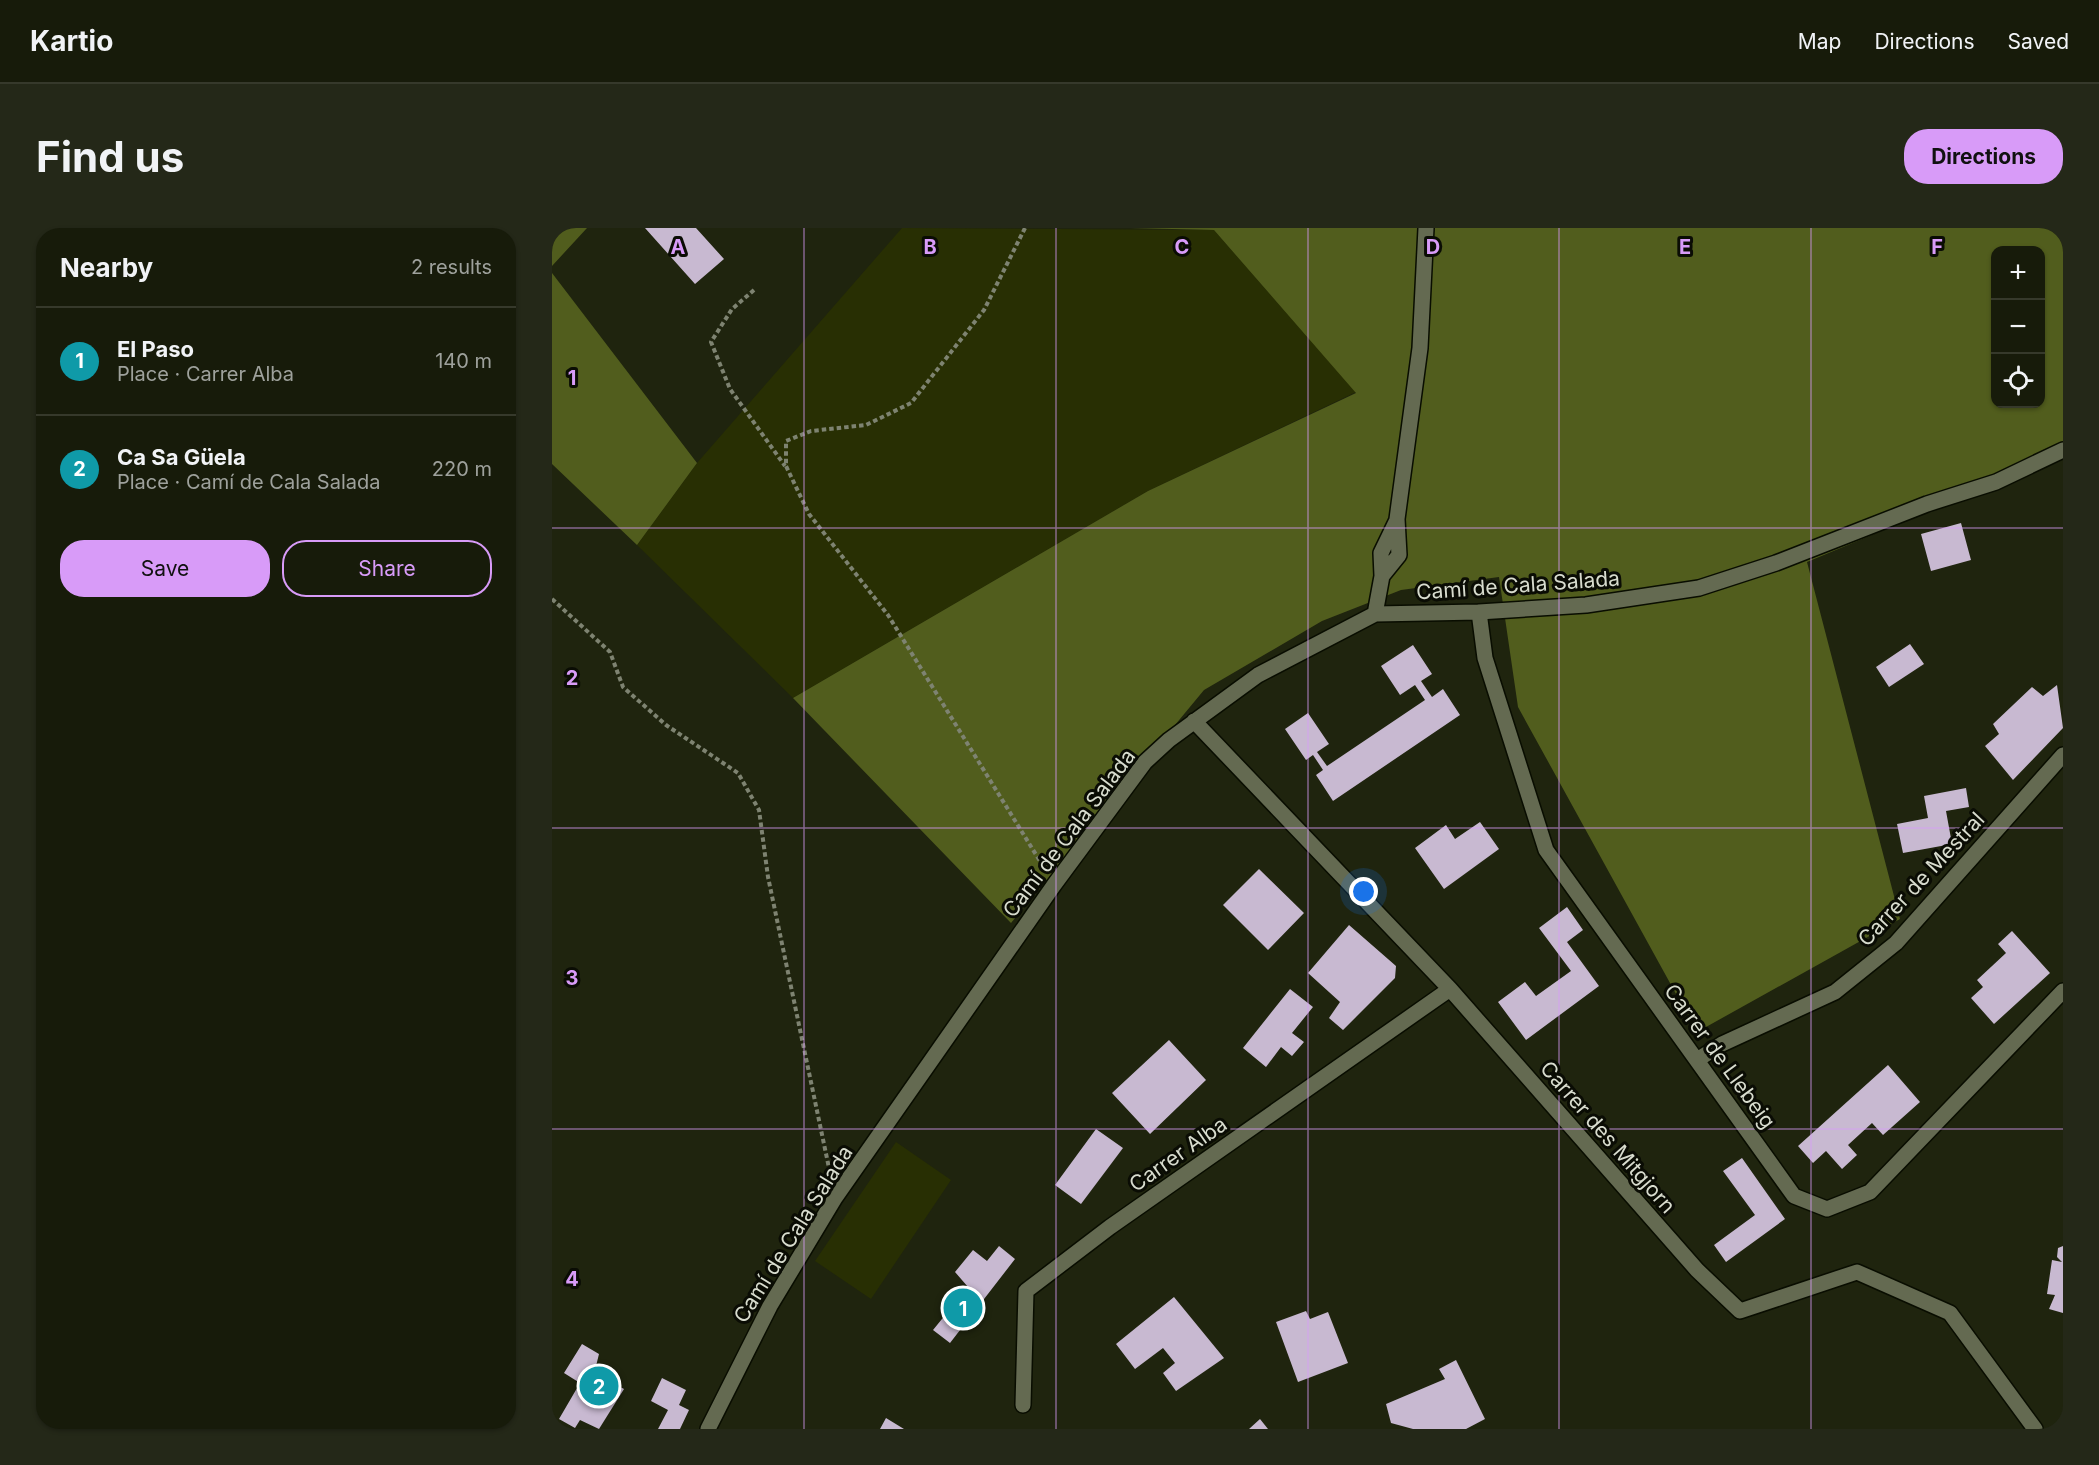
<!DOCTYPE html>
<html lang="en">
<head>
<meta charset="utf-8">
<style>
  :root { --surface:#171b0a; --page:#242818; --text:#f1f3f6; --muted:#9ea19c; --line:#36392b; --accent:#d89bf8 }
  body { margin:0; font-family:Inter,sans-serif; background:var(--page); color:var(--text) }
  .controls { position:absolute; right:18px; top:18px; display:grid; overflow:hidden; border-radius:12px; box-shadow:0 2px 4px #0004 }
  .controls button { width:54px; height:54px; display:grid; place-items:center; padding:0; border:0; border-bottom:2px solid var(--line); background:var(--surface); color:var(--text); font:30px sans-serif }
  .you { position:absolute; left:812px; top:664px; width:21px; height:21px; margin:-15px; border:4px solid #fff; border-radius:50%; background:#1a73e8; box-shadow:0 0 0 9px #1a73e833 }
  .badge { display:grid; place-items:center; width:39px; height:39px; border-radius:50%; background:var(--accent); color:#fff; font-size:20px; font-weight:700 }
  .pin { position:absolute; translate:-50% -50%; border:3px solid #fff; box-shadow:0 2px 6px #0006 }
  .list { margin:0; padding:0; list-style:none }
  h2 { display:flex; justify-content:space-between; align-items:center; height:78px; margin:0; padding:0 24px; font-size:26px }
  h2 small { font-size:20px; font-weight:400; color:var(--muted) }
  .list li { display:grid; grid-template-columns:39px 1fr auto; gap:18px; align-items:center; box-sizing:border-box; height:108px; padding:0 24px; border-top:2px solid var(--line) }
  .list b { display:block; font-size:22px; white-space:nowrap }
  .list p { margin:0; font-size:20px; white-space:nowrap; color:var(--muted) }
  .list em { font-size:20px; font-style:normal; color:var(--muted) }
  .actions { display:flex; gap:12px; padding:18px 24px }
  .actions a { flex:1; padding:14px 0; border:2px solid var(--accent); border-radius:24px; text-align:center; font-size:21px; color:var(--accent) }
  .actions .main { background:var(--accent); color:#111 }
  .icon { flex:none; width:33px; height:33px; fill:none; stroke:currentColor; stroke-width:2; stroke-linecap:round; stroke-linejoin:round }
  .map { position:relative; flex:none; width:1511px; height:1201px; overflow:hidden; border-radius:24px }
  header { display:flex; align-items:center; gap:36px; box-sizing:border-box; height:84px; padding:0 30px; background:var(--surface); border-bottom:2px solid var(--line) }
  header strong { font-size:28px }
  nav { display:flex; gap:33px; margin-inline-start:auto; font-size:21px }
  .intro { display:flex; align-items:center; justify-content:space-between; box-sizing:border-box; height:144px; padding:0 36px }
  h1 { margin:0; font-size:42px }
  .button { padding:15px 27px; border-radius:24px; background:var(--accent); color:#111; font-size:21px; font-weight:700 }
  main { display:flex; gap:36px; padding:0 36px }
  aside { flex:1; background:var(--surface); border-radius:24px; box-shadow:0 2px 4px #0004 }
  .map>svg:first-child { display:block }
  .green { fill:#282f03 }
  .forest { fill:#515d1d; fill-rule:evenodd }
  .building { fill:#c8b9d1 }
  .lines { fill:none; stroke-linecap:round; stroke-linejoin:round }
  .minor-casing { stroke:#090d00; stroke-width:18 }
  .path { stroke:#7e8371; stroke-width:4; stroke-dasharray:4.5 3; stroke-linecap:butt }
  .minor { stroke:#646a51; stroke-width:15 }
  .grid { fill:none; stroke:#d89bf8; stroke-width:1.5; stroke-opacity:0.55 }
  .labels { text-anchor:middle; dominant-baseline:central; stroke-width:6; stroke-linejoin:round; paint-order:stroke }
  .street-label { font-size:21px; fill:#d8dcce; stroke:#0a0c04 }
  .grid-label { font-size:20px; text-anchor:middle; font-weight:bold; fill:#d89bf8; stroke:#0a0c04; stroke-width:6; stroke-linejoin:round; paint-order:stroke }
</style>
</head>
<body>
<header>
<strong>Kartio</strong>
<nav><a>Map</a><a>Directions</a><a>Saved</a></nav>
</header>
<div class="intro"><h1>Find us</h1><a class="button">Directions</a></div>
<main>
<aside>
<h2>Nearby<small>2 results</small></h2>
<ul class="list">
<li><span class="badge" style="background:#0f9aa8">1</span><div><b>El Paso</b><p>Place · Carrer Alba</p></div><em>140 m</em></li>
<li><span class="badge" style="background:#0f9aa8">2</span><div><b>Ca Sa Güela</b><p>Place · Camí de Cala Salada</p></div><em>220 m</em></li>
</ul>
<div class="actions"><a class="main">Save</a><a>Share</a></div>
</aside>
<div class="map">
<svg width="1511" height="1201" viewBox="0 0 1511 1201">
  <rect width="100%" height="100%" fill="#1f240e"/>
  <path class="green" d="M350,0L662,2L804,164L596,263L241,470L85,317L145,235Z
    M344,914L399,952L319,1071L263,1033Z"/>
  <path class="forest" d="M0,0H35L0,38Z
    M578,0H1511V219L1464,247L1255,334L1348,691L1145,804L966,479L947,349L849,362L770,393L652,462L459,695L241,470L596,263L804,165L662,2ZM1444,22H1488V176H1444Z
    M0,45L145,235L85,317L0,236Z"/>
  <path class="building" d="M93,0H144L172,31L143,56Z
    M1409,295L1419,332L1379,343L1369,306Z
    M1358,416L1372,436L1337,459L1324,439Z
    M861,417L880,446L869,453L880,469L891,461L908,487L781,573L764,547L771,542L761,527L754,532L733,501L756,485L777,516L765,524L775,538L873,472L863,457L848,467L829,438Z
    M1505,457L1511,500L1461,552L1433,518L1447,506L1441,496L1480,459L1491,468Z
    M1414,560L1417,579L1394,583L1400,616L1351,625L1345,596L1376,590L1372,568Z
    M928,594L947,621L892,661L863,620L894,597L903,611Z
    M707,641L752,685L716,722L671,677Z
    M1015,679L1031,702L1015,714L1047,758L974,812L946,774L973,754L984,768L1019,743L987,700Z
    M797,697L844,738L843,750L791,802L777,790L788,774L756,745Z
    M1460,703L1498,745L1442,796L1419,770L1431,759L1425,752L1454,725L1446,716Z
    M738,761L761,779L740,805L752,814L740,828L729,819L714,839L691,820Z
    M617,812L654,852L598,906L560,865Z
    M1336,837L1368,874L1331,907L1320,895L1296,917L1305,927L1290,941L1274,923L1261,935L1246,918Z
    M544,901L571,920L529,976L503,957Z
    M1190,930L1233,991L1174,1034L1162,1017L1203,987L1171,943Z
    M447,1018L463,1031L398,1115L381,1102L416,1059L403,1044L421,1022L435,1033Z
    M1511,1018V1085L1497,1081L1503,1067L1495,1066L1500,1032L1510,1034L1505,1029L1506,1020Z
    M622,1069L672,1130L624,1163L611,1145L623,1135L611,1120L583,1141L564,1116Z
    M754,1083L758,1091L776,1084L796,1135L746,1154L724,1094Z
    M30,1116L47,1126L44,1138L59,1147L56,1152L72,1161L47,1201L28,1192L23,1200L7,1191L28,1155L12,1145Z
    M904,1132L933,1191L914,1201H861L839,1195L834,1176L893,1151L887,1141Z
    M110,1150L134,1162L127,1177L137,1182L128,1201H106L116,1182L99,1173Z
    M334,1190L352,1201H328Z
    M708,1191L716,1201H697Z"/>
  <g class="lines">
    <defs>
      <path id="minor" d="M830,348L847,327L845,291L868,120L874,0
        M927,384L933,430L994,622L1242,968L1275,981L1318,964L1511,763
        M823,386L830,348L829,325L844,294
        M642,493L898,761L1145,1042L1188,1083L1305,1044L1398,1085L1483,1201
        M1145,832L1170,816L1283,764L1344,715L1511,527
        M471,1177L474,1063L558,999L898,761
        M156,1201L218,1078L283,970L502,657L593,534L617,512L706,447L823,386L927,384L1034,377L1147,360L1224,335L1375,276L1444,254L1511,222"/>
    </defs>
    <use href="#minor" class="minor-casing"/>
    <path class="path" d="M473,0L432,82L359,175L314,197L259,203L234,213V238L257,286L336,387L491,638
      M202,62L180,81L159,114L178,161L233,238
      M0,371L58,424L71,459L114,497L186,545L207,582L216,649L277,940"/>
    <use href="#minor" class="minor"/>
  </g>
  <path class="grid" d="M252,0V1201M504,0V1201M756,0V1201M1007,0V1201M1259,0V1201M0,300H1511M0,600H1511M0,901H1511"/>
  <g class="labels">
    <g class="street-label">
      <text transform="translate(966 357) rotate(-4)">Camí de Cala Salada</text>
      <text transform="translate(517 605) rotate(-53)">Camí de Cala Salada</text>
      <text transform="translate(1369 651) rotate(-47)">Carrer de Mestral</text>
      <text transform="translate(1168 828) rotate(54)">Carrer de Llebeig</text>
      <text transform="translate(1056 909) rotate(49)">Carrer des Mitgjorn</text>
      <text transform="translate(626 926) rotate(-35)">Carrer Alba</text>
      <text transform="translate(241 1006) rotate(-58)">Camí de Cala Salada</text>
    </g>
  </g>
  <g class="grid-label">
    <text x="126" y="26">A</text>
    <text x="378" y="26">B</text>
    <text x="630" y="26">C</text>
    <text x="881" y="26">D</text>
    <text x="1133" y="26">E</text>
    <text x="1385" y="26">F</text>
    <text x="20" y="157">1</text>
    <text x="20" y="457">2</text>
    <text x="20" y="757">3</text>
    <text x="20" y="1058">4</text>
  </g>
</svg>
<div class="controls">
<button>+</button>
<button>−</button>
<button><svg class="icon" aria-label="locate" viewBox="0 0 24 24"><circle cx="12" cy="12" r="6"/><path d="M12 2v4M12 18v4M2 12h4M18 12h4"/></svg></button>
</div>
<div class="you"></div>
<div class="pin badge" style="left:411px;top:1080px;background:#0f9aa8">1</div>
<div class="pin badge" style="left:47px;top:1158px;background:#0f9aa8">2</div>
</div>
</main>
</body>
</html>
